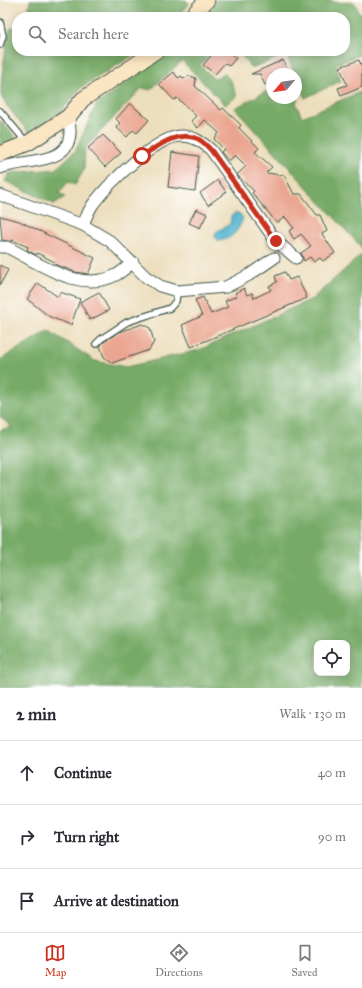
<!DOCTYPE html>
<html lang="en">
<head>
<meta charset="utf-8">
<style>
  :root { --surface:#fff; --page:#f2f2f3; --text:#2b2b33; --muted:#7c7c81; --line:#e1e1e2; --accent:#c8321e }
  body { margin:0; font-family:"IM FELL Great Primer",serif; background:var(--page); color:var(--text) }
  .controls { position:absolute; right:12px; bottom:12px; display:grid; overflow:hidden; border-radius:8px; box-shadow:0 2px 10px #0003 }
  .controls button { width:36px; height:36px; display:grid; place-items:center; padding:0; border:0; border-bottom:1px solid var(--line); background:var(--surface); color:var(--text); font:20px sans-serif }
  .compass { position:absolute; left:266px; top:68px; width:36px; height:36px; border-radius:50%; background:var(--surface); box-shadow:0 2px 10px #0003; rotate:241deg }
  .stop { position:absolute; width:12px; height:12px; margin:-9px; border:3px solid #c8321e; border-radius:50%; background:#fff }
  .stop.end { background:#c8321e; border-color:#fff; box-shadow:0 1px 4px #0008 }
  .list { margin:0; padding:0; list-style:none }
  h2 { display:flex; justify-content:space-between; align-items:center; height:52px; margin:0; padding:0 16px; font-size:17px }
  h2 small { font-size:13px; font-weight:400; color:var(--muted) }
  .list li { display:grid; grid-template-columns:26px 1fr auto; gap:12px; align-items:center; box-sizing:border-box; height:64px; padding:0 16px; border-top:1px solid var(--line) }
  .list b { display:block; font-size:15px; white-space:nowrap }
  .list em { font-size:13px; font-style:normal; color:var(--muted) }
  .icon { flex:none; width:22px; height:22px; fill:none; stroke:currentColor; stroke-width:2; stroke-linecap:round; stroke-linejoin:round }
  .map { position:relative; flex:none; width:362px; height:688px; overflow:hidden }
  .search { position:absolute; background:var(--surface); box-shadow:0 2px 10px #0003; left:12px; right:12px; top:12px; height:44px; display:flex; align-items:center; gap:10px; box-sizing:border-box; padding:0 14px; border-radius:16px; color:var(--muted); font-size:15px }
  .sheet { height:244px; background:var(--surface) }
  nav { display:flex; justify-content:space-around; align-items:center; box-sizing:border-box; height:56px; border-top:1px solid var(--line); background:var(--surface); font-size:11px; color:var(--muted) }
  nav a { display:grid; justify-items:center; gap:2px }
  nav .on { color:var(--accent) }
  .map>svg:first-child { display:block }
  .forest { fill:#7a6; stroke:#4b744d; fill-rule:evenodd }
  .water { fill:#4fb2ce; stroke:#377881 }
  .building { fill:#eaa590 }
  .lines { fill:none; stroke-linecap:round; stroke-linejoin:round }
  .lane-casing { stroke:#3e5548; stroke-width:8 }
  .street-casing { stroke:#3e5548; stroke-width:13 }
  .secondary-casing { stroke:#3e5548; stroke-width:17 }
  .lane { stroke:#fff; stroke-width:5.5 }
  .street { stroke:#fff; stroke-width:11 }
  .secondary { stroke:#fbe6c4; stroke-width:15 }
  .route { stroke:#c8321e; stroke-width:5 }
</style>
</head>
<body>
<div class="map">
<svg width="362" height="688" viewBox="0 0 362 688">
  <rect width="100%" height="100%" fill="#fff"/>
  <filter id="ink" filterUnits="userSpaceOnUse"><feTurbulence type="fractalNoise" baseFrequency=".025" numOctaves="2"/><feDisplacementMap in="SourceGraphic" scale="8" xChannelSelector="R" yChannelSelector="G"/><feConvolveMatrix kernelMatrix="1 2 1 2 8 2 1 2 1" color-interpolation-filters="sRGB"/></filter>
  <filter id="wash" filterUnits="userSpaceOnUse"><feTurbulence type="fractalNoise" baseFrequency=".012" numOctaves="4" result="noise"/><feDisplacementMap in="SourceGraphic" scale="16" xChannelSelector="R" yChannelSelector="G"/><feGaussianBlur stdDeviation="0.9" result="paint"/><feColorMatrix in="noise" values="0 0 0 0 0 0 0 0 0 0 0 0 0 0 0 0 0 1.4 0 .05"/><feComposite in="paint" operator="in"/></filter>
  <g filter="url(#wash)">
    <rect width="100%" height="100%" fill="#ecdebc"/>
    <path class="forest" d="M30,0H186L189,4L178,17H27Z
      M216,0H332L333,2L355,3L359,13L362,14V54L335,65L341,81L305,98L287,55L251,68L239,51H345V17H201Z
      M17,26V51H140L82,87L60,113L29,133C23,125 4,104 1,96C0,78 6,47 10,29Z
      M169,51H213L200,65L214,79L224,73L231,81L237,96L225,105L182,61L150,90L142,88L85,148L84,170L75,185L68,182L59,193L65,197L54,204L5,181L10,173L56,169L76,150L96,105Z
      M272,88V98H296V90L298,96L296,104L302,117L362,91V248L235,108Z
      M0,120L17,139L0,146Z
      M362,254V688H0V430L12,427L0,417V360L48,330L95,361L126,367L199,350L312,299ZM317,643H347V673H317Z"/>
    <path class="water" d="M235,213L240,214L243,218C239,231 231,240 218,241L215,237L216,232L230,224L231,216Z"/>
    <g id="blocks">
      <path class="building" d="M215,51H228L236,58L229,66L225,63L215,74L203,65Z
        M283,60L289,74H272V82L265,85L260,74H251Z
        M359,60L362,67V87L341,96L338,88L347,85L340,67Z
        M174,72L178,78L181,76L184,79L189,76L194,77L196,79L195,86L221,110L223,108L241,125L239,128L259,148L255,152L272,167L266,173L284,175L294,194H301L317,215H320L327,231L322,234L335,253L323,261L320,258L314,262L310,257L304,261L301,253L311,246L301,234L294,239L289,231L294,228L285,217L277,223L252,193L254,191L237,175L246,166L235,155L229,161L221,152L224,149L214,139L219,133L205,120L198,128L191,121L196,116L177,98L174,100L159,84Z
        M130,103L149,120L137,133L133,130L127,137L116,127L120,123L116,119Z
        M103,135L121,153L105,167L88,148Z
        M172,152L199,156L195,191L168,187Z
        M218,180L226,192L208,205L200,193Z
        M196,209L207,214L200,228L189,223Z
        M0,216L19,221L95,258L88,274L75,272L54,264L55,262L37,253L36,255L27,250L28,247L12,240V242L2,240Z
        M0,265L8,270L0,285Z
        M285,272L289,280L297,277L307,298L191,347L182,325L202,316L195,300L203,297L211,314L228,307L225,301L237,296L235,293L244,288L247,295L252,293L254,298L271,290L269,286L277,282L275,276Z
        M38,283L58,297L60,292L80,299L71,325L50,317L27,299Z
        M99,292L109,310L90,320L80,302Z
        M142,324L150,328L154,342L149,350L112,363L104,357L100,346L104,342L117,333Z"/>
    </g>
  </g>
  <g filter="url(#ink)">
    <use href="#blocks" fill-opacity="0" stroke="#3e5548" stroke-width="1"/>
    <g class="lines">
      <defs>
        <path id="lane" d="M0,22L3,36L0,45
          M0,111L27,143
          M96,344L101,339L127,322L170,308L176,301L177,291"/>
        <path id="street" d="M0,168C31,157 81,167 68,117
          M0,195L83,225L110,241L146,277L160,286L177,291L226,287L249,275L274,258
          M83,225C86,217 89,209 94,203C108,184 157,136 181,136C194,136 202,142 211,150L276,241L296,258
          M0,247H7C39,263 79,294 116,275C122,272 128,266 133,262"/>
        <path id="secondary" d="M191,17L207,0
          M0,154L28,143L68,117L83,99L156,51"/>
      </defs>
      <use href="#lane" class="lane-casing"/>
      <use href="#street" class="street-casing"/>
      <use href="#secondary" class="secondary-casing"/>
      <use href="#lane" class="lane"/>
      <use href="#street" class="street"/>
      <use href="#secondary" class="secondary"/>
    </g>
  </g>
  <g class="lines" filter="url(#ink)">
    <path class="route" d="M142,156C158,146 176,131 196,138C202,140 207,146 211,150L276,241"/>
  </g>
</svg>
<div class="controls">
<button><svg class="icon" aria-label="locate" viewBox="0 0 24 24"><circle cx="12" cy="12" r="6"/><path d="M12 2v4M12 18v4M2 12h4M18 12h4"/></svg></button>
</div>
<svg class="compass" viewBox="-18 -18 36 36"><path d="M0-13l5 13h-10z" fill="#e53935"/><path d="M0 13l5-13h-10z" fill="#7c7c81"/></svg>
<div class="stop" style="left:142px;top:156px"></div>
<div class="stop end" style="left:276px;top:241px"></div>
<div class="search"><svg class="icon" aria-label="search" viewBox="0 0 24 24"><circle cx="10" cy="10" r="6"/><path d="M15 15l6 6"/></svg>Search here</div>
</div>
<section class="sheet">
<h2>2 min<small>Walk · 130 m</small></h2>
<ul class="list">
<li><svg class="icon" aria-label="ahead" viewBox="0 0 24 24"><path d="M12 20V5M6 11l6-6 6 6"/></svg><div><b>Continue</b></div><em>40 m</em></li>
<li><svg class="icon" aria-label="right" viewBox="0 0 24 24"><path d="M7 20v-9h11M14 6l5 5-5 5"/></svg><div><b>Turn right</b></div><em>90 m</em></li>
<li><svg class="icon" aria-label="arrive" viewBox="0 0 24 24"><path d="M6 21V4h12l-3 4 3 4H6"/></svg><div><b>Arrive at destination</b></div></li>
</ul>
</section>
<nav>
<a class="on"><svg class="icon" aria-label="map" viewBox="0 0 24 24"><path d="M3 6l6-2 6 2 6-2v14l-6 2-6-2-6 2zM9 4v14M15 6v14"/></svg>Map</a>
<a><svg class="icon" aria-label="directions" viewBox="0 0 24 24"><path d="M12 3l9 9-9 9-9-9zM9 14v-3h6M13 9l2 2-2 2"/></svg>Directions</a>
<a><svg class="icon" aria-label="saved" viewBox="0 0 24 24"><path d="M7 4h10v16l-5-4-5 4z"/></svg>Saved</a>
</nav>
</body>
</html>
